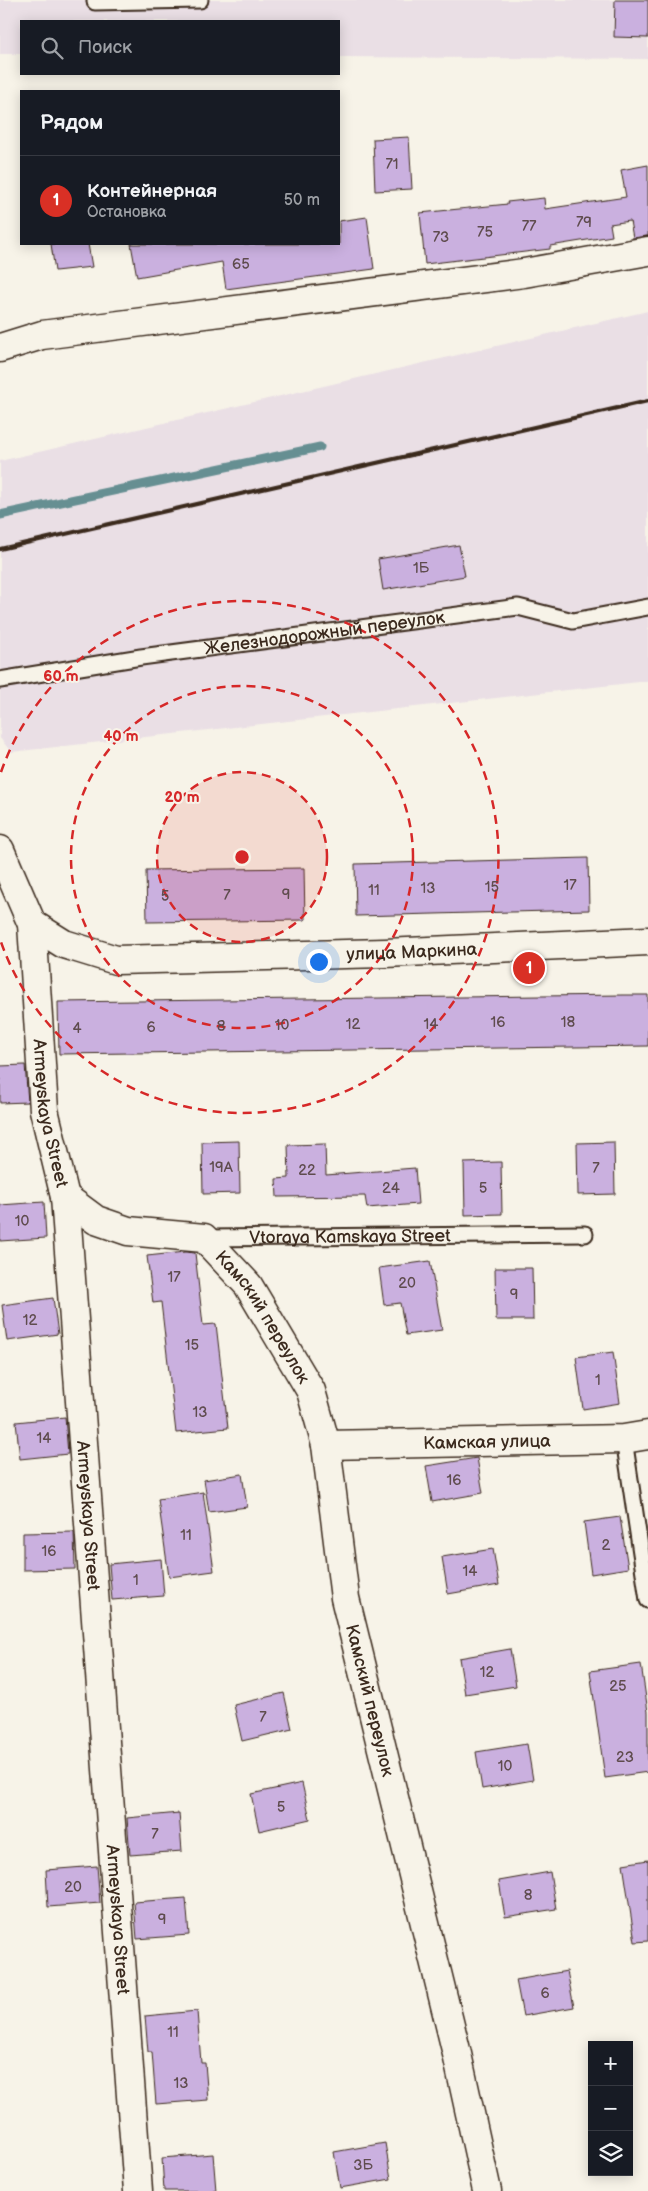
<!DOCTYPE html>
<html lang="ru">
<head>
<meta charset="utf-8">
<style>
  :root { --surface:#171b24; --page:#20242c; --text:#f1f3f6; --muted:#9ea1a6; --line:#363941; --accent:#d93025 }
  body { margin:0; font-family:"Balsamiq Sans",sans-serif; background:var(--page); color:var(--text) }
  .controls { position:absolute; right:15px; bottom:15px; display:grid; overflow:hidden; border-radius:0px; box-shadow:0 2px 12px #0003 }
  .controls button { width:45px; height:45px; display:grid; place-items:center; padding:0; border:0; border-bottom:1px solid var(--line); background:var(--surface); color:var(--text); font:25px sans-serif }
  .you { position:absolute; left:318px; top:961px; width:18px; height:18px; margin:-12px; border:4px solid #fff; border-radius:50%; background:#1a73e8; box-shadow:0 0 0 8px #1a73e833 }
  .badge { display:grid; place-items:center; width:32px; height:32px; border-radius:50%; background:var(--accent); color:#fff; font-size:16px; font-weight:700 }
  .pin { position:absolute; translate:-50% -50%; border:2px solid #fff; box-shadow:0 1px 5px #0006 }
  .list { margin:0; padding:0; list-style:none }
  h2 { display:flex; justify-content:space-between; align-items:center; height:65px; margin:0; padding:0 20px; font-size:21px }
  h2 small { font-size:16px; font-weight:400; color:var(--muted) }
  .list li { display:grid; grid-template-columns:32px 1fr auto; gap:15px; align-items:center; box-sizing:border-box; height:90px; padding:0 20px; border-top:1px solid var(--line) }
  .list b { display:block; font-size:19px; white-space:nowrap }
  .list p { margin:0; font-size:16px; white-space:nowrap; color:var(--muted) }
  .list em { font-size:16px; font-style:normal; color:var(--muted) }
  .icon { flex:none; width:28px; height:28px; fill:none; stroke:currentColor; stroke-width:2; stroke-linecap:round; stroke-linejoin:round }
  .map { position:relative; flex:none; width:648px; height:2191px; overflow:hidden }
  .search { position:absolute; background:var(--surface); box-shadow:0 2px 12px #0003; left:20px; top:20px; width:320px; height:55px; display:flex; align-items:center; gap:12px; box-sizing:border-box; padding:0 18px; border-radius:0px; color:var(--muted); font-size:19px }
  .panel { position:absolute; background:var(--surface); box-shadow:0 2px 12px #0003; left:20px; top:90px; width:320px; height:155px; border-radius:0px }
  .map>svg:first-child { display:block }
  .built { fill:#eadfe5 }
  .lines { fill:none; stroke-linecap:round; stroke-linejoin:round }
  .stream { stroke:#668f92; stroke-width:9 }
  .building { fill:#cab0df; stroke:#3b2a1e }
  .lane-casing { stroke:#3b2a1e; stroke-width:19 }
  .street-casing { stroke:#3b2a1e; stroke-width:31 }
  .lane { stroke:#f7f3e8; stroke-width:15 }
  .street { stroke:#f7f3e8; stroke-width:28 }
  .rail { stroke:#3b2a1e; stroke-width:4 }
  .ring { fill:none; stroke:#d62828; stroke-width:2.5; stroke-dasharray:9 6 }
  .labels { text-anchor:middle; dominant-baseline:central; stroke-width:4; stroke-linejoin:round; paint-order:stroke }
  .number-label { font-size:15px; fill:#5f4c4e }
  .street-label { font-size:18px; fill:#3b2a1e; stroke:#f7f3e8 }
  .centre { fill:#d62828; stroke:#f7f3e8; stroke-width:2.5 }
  .ring-label { font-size:15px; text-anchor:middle; font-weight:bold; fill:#d62828; stroke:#f7f3e8; stroke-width:4; stroke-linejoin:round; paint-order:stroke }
</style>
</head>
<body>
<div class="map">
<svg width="648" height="2191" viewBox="0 0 648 2191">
  <rect width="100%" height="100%" fill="#f7f3e8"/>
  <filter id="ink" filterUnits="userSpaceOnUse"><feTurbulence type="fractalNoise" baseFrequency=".02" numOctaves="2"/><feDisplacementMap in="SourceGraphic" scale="10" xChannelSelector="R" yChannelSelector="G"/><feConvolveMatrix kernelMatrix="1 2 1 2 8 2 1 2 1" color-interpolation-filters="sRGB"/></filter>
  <g filter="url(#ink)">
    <path class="built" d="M0,0H648V59L339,57V21H21V54H0Z
      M648,311V681L11,752L0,738V461Z"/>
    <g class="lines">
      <path class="stream" d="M0,515L320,447"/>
    </g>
    <path class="building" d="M615,0H648V38L614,37Z
      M409,137L412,189L375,191L373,139Z
      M648,165V236L633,238L630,221L610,224L612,236L550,246V249L425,264L420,213L508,204L507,202L544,198L545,209L626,197L621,170Z
      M367,217L374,269L226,289L222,262L137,277L131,244H339V221Z
      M51,244H88L92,267L55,271Z
      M459,545L465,576L383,590L378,559Z
      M588,858L589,910L356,916L355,864Z
      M304,868L305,920L147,922L146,870Z
      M623,995H648V1046L59,1054L58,1002Z
      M25,1065L28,1102L0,1103V1066Z
      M239,1141L240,1193L203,1194L202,1142Z
      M614,1142L615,1194L578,1195L577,1143Z
      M325,1144L326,1175L415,1168L418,1204L367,1208L365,1196L277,1197L276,1179L289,1178L288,1145Z
      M501,1162L502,1214L465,1215L464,1163Z
      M44,1202L46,1238L0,1241V1205Z
      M185,1252L195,1253L203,1325L216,1324L228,1428L176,1433L161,1302L153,1303L147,1256Z
      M430,1261L442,1330L406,1335L400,1303L384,1305L379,1268Z
      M495,1268H532L533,1320H496Z
      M53,1298L58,1334L7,1341L2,1305Z
      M613,1352L620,1403L583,1409L576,1357Z
      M65,1417L68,1454L20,1459L16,1422Z
      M477,1458L483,1493L432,1502L426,1466Z
      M242,1474L247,1507L209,1512L204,1480Z
      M203,1492L214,1571L169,1577L158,1499Z
      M620,1517L628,1568L591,1574L584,1522Z
      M74,1532L75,1569L23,1570V1533Z
      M493,1549L499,1585L448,1594L442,1557Z
      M161,1559L164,1596L112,1600L109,1564Z
      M510,1649L516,1686L465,1694L459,1658Z
      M641,1664L648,1712V1772L605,1778L590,1671Z
      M284,1693L292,1729L242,1741L234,1705Z
      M527,1744L533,1780L482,1789L476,1752Z
      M302,1783L310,1819L259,1831L251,1794Z
      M179,1813L182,1851L130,1855L127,1818Z
      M648,1860V1941L635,1942L623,1864Z
      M97,1866L100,1903L48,1907L46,1870Z
      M550,1872L556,1909L505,1917L499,1881Z
      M186,1898L189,1935L137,1939L134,1902Z
      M567,1971L574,2007L523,2016L516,1980Z
      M197,2011L201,2063H205L208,2100L156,2104L152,2052H148L145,2016Z
      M385,2143L391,2179L340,2188L334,2152Z
      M213,2154L216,2191H164L162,2158Z"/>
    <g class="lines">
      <defs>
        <g id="lane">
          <path d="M95,0V2L200,0"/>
          <path id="s1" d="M0,680L141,657L518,607L573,621L648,607"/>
          <path id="s2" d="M204,1238L585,1234"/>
          <path d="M624,1439L648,1600"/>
        </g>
        <g id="street">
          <path d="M0,348L42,335L524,273L648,251"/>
          <path id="s3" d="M0,850L32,924L44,1110L65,1197L138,2191"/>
          <path id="s4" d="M32,924L64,944L116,960L385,953L648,941"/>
          <path id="s5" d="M65,1197L96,1220L128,1231L204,1238L248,1285L311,1391L326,1445L345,1598L457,2054L487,2191"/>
          <path id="s6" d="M326,1445L624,1439L648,1435"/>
        </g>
      </defs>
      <use href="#lane" class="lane-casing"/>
      <use href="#street" class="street-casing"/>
      <use href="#lane" class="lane"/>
      <use href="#street" class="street"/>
      <path class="rail" d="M0,549L648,401"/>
    </g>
  </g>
  <circle cx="242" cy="857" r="85" fill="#d62828" fill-opacity=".12"/>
  <g class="ring">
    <circle cx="242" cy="857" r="85"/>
    <circle cx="242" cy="857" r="171"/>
    <path d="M1 772A256 256 0 1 1 1 942"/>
  </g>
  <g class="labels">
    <g class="number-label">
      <text x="392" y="164">71</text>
      <text x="584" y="222">79</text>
      <text x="529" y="226">77</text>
      <text x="485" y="232">75</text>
      <text x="441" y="237">73</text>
      <text x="241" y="264">65</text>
      <text x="421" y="568">1Б</text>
      <text x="570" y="885">17</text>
      <text x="492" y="887">15</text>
      <text x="428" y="888">13</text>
      <text x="374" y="890">11</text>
      <text x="286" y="894">9</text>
      <text x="227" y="895">7</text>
      <text x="165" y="896">5</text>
      <text x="498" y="1022">16</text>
      <text x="568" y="1022">18</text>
      <text x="353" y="1024">12</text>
      <text x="431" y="1024">14</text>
      <text x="282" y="1025">10</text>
      <text x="221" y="1026">8</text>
      <text x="151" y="1027">6</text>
      <text x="77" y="1028">4</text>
      <text x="221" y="1167">19А</text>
      <text x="596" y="1168">7</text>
      <text x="307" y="1170">22</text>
      <text x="391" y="1188">24</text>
      <text x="483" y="1188">5</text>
      <text x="22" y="1221">10</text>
      <text x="174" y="1277">17</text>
      <text x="407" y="1283">20</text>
      <text x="514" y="1294">9</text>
      <text x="30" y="1320">12</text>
      <text x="192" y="1345">15</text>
      <text x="598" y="1380">1</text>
      <text x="200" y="1412">13</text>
      <text x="44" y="1438">14</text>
      <text x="454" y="1480">16</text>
      <text x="186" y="1535">11</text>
      <text x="606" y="1545">2</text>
      <text x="49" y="1551">16</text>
      <text x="470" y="1571">14</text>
      <text x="136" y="1580">1</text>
      <text x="487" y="1672">12</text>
      <text x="618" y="1686">25</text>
      <text x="263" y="1717">7</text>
      <text x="625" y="1757">23</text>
      <text x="505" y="1766">10</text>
      <text x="281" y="1807">5</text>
      <text x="155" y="1834">7</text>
      <text x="73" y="1887">20</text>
      <text x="528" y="1895">8</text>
      <text x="162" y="1919">9</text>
      <text x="545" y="1993">6</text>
      <text x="173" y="2032">11</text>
      <text x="181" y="2083">13</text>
      <text x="363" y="2165">3Б</text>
    </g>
    <g class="street-label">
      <text stroke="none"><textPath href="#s1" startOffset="328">Железнодорожный переулок</textPath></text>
      <text stroke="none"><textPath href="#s4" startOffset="388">улица Маркина</textPath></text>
      <text stroke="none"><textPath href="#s3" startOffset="271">Armeyskaya Street</textPath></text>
      <text stroke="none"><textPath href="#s2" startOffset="146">Vtoraya Kamskaya Street</textPath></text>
      <text stroke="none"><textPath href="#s5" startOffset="248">Камский переулок</textPath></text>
      <text stroke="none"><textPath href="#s6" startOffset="161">Камская улица</textPath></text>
      <text stroke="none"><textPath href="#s3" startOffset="676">Armeyskaya Street</textPath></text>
      <text stroke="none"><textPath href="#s5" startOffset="652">Камский переулок</textPath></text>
      <text stroke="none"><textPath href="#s3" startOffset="1081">Armeyskaya Street</textPath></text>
    </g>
  </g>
  <circle cx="242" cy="857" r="8" class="centre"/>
  <g class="ring-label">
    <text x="61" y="681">60 m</text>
    <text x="121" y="741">40 m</text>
    <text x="182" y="802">20 m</text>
  </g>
</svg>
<div class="controls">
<button>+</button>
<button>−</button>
<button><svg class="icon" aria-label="layers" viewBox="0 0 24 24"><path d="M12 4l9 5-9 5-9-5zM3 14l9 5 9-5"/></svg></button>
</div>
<div class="you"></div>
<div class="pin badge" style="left:529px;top:968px">1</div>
<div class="search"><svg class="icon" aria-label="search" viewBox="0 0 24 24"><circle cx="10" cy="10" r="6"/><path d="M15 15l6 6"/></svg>Поиск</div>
<section class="panel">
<h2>Рядом<small></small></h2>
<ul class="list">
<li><span class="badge">1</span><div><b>Контейнерная</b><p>Остановка</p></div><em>50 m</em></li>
</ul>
</section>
</div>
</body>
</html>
